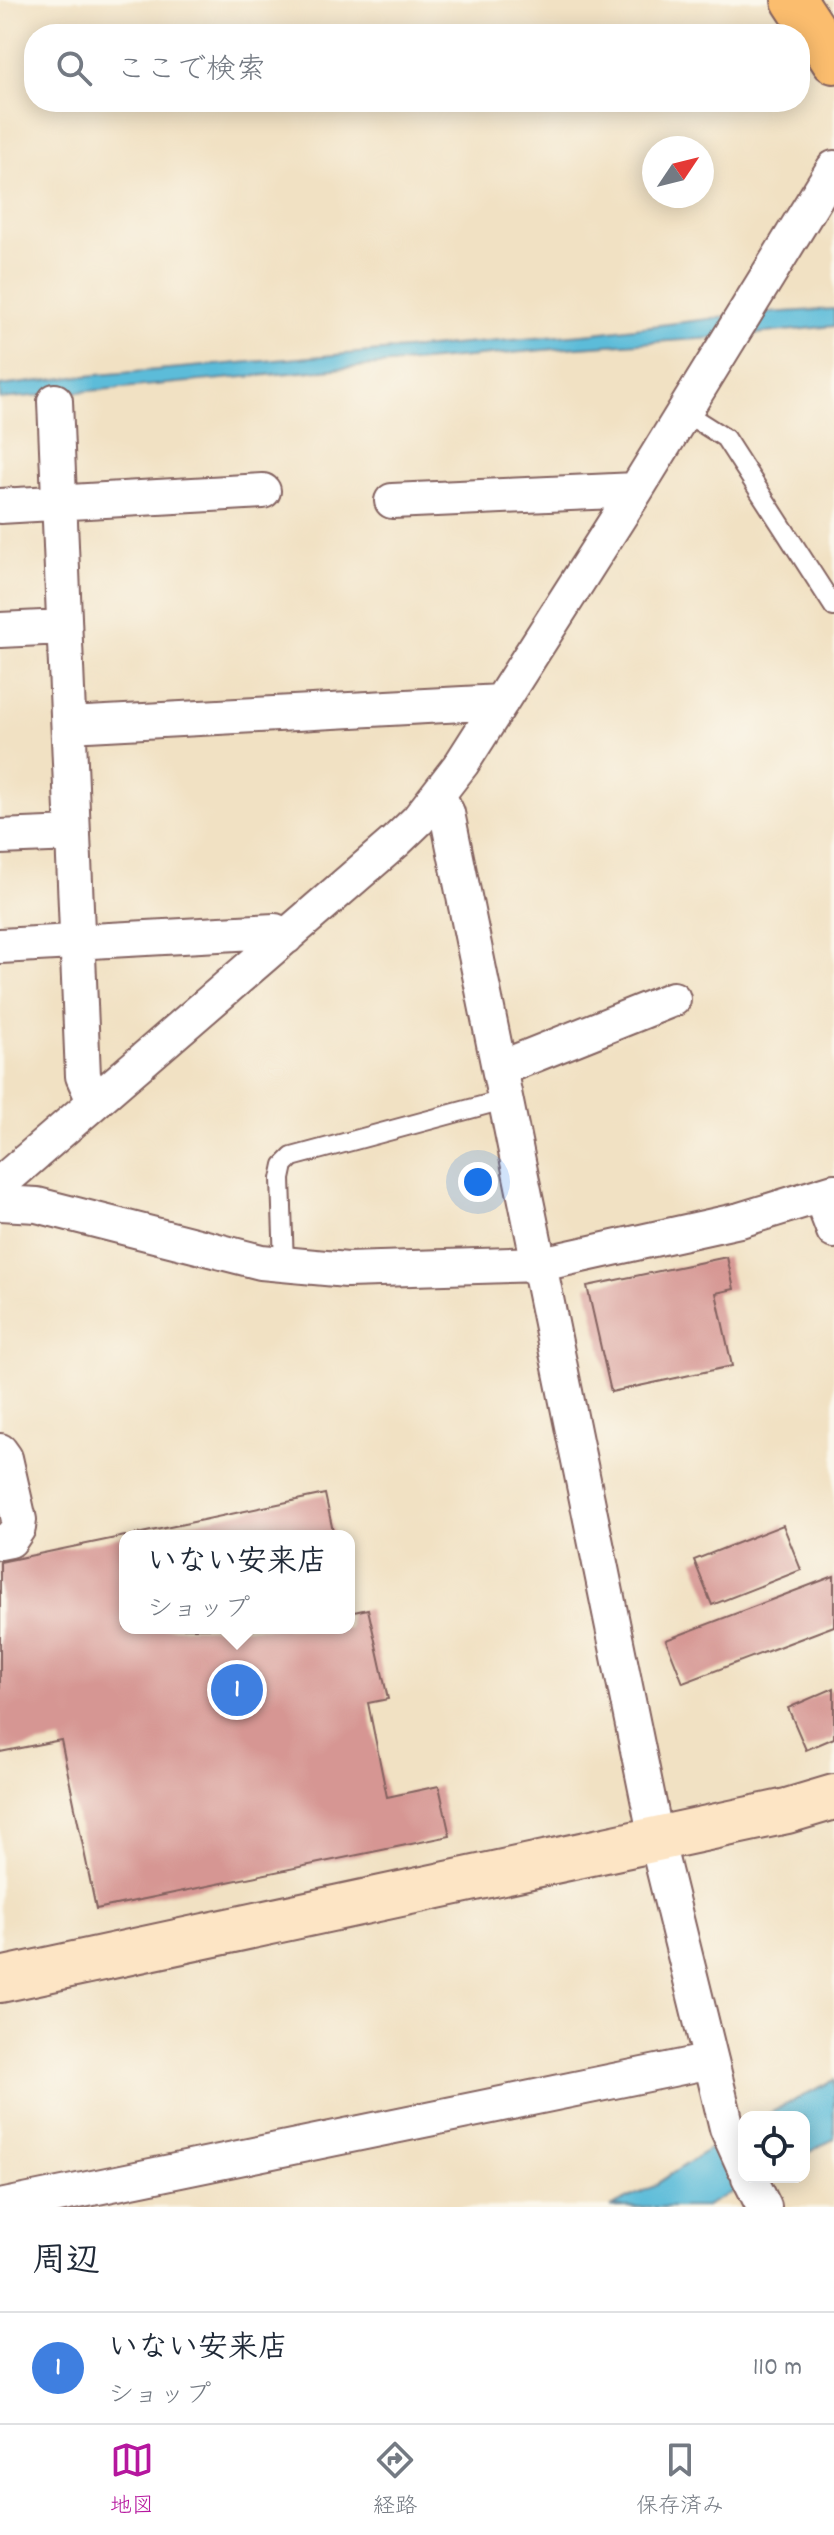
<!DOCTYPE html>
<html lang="ja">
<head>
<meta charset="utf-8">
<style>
  :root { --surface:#fff; --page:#f6f6f7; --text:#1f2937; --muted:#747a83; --line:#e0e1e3; --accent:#b5179e }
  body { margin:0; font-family:Dekko,"Klee One",sans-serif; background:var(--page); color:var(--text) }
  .controls { position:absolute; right:24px; bottom:24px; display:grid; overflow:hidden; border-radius:16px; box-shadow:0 4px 20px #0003 }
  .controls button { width:72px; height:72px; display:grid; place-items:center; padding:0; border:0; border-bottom:2px solid var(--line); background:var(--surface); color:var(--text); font:40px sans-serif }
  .compass { position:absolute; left:642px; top:136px; width:72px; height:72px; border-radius:50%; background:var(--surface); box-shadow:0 4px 20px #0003; rotate:55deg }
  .you { position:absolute; left:478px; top:1182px; width:28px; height:28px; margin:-20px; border:6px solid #fff; border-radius:50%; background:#1a73e8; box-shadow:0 0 0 12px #1a73e833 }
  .badge { display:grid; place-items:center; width:52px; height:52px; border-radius:50%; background:var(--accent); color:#fff; font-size:26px; font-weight:700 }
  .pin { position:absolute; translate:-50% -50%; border:4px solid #fff; box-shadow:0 2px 8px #0006 }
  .popup { position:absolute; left:119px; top:1530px; width:236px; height:104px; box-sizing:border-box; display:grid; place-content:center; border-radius:16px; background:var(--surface); filter:drop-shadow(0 2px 6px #0005); font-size:26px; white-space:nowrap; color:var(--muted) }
  .popup b { font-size:30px; color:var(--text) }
  .popup::after { content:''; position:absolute; left:50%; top:100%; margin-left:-16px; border:16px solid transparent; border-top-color:var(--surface) }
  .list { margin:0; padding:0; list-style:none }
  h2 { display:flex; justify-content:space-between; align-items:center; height:104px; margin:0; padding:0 32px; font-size:34px }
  h2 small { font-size:26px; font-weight:400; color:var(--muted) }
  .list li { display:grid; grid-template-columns:52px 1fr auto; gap:24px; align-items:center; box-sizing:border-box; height:112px; padding:0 32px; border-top:2px solid var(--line) }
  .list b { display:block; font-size:30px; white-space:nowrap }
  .list p { margin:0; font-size:26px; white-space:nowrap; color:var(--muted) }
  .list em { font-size:26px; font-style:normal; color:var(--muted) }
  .icon { flex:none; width:44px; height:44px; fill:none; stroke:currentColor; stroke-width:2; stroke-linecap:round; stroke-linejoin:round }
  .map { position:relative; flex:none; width:834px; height:2207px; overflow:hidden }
  .search { position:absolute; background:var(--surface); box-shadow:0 4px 20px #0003; left:24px; right:24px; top:24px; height:88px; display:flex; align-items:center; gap:20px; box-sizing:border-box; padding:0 28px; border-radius:32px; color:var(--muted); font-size:30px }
  .sheet { height:216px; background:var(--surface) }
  nav { display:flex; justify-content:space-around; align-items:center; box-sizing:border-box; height:112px; border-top:2px solid var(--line); background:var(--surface); font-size:22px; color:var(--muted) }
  nav a { display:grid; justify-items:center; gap:4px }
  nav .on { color:var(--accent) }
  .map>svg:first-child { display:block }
  .water { fill:#5bbcd9; stroke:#526e82; stroke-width:2 }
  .building { fill:#d69693 }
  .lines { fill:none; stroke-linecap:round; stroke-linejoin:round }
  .lane-casing { stroke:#846360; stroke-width:22 }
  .street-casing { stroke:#846360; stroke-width:38 }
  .secondary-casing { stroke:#846360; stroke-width:48 }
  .highway-casing { stroke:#846360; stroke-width:48 }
  .lane { stroke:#fff; stroke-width:18 }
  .street { stroke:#fff; stroke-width:34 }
  .secondary { stroke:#fde5c5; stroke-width:44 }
  .highway { stroke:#fbbd6e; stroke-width:44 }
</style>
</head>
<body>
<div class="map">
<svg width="834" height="2207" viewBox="0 0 834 2207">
  <rect width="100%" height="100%" fill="#fbf7ec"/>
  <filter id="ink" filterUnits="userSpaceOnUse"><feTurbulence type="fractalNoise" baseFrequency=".0125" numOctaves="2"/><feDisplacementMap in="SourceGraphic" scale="16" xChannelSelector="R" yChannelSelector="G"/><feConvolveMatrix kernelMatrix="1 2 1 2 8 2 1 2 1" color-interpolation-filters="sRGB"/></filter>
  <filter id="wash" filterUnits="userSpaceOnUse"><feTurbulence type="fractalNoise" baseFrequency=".006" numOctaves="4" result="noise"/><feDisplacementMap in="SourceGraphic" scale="32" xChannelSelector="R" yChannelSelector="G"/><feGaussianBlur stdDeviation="1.8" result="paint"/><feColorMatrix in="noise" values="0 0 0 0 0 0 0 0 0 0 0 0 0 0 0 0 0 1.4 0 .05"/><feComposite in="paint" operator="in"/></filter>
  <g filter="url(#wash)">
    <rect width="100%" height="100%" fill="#f1e1c3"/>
    <path class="water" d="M834,309V326L736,336L750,314Z
      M742,315L714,338L578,347L0,399V386L74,377L594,333Z
      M834,2080V2139L804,2155V2117H762Z
      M744,2126L761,2177L704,2207H610L650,2188Z"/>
    <g id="blocks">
      <path class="building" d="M727,1257L734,1289L716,1293L732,1366L611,1392L587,1286Z
        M325,1494L334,1536H132V1535Z
        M783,1525L801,1570L712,1605L694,1560Z
        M125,1536V1628H349V1613L368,1609L388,1699L368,1703L387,1797L439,1786L450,1836L96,1909L61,1740L0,1752V1562Z
        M834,1576V1626L683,1683L666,1640Z
        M834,1688V1738L806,1750L788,1708Z"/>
    </g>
  </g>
  <g filter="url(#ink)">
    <use href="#blocks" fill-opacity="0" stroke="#846360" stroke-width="2"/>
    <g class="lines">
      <defs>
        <path id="lane" d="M684,412L725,438L834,607
          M284,1264L281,1179L284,1165L292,1157L507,1099"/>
        <path id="street" d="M55,401L83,1076L94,1101
          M392,501L636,490
          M0,506L263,491
          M0,630L64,627
          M69,725L501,702
          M0,837L73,834
          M0,946L275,931L286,937
          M501,1068L673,999
          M0,1184L395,842L418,820L462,763L636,490L834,168
          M821,1197L834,1231
          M0,1203L37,1205L261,1262L347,1270L541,1264L740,1220L834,1191
          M0,1451L5,1458L19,1520L18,1528L10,1540L0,1542
          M711,2061L727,2128L744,2166
          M749,2177L764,2207
          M0,2207L711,2061L656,1838L447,813L438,795"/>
        <path id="secondary" d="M0,1980L787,1811L834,1797"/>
        <path id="highway" d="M794,0L834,61"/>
      </defs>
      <use href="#lane" class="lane-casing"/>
      <use href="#street" class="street-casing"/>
      <use href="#secondary" class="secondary-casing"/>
      <use href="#highway" class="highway-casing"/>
      <use href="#lane" class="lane"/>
      <use href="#street" class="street"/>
      <use href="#secondary" class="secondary"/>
      <use href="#highway" class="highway"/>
    </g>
  </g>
</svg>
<div class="controls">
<button><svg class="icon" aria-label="locate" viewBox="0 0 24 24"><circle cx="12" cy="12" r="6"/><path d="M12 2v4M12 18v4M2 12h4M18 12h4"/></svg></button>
</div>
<svg class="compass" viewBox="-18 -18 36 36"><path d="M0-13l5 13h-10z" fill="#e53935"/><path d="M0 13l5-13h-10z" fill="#747a83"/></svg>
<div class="you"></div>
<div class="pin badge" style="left:237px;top:1690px;background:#3f7fe0">1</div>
<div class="popup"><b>いない安来店</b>ショップ</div>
<div class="search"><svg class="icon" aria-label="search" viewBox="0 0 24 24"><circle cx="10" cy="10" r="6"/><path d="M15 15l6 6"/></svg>ここで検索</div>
</div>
<section class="sheet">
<h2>周辺<small></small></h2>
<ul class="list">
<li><span class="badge" style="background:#3f7fe0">1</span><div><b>いない安来店</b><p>ショップ</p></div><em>110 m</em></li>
</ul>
</section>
<nav>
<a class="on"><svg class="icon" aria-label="map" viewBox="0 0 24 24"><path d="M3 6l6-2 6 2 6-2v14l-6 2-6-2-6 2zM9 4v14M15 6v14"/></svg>地図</a>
<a><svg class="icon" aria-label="directions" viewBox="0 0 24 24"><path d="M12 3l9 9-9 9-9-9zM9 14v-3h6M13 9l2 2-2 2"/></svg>経路</a>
<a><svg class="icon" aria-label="saved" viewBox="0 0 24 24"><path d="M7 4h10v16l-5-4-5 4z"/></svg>保存済み</a>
</nav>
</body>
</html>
